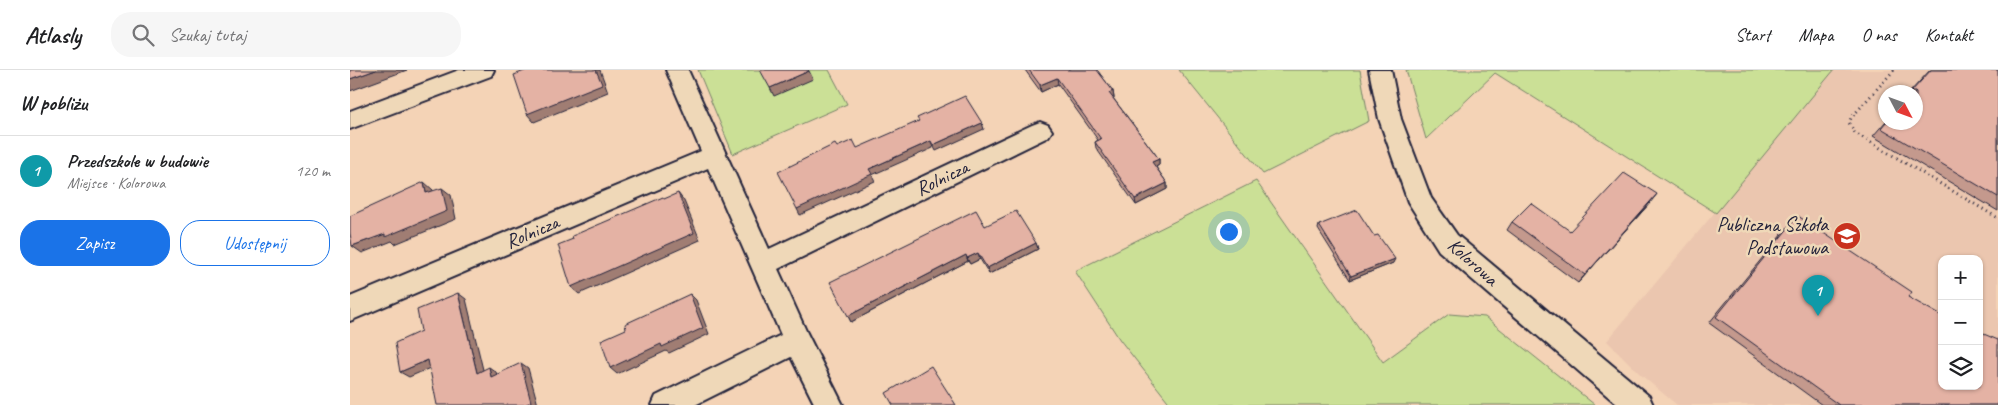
<!DOCTYPE html>
<html lang="pl">
<head>
<meta charset="utf-8">
<style>
  :root { --surface:#fff; --page:#f6f6f6; --text:#202124; --muted:#757577; --line:#e0e0e0; --accent:#1a73e8 }
  body { margin:0; font-family:Caveat,sans-serif; background:var(--page); color:var(--text) }
  .controls { position:absolute; right:15px; bottom:15px; display:grid; overflow:hidden; border-radius:10px; box-shadow:0 1px 4px #0004 }
  .controls button { width:45px; height:45px; display:grid; place-items:center; padding:0; border:0; border-bottom:1px solid var(--line); background:var(--surface); color:var(--text); font:25px sans-serif }
  .compass { position:absolute; left:1528px; top:15px; width:45px; height:45px; border-radius:50%; background:var(--surface); box-shadow:0 1px 4px #0004; rotate:131deg }
  .you { position:absolute; left:878px; top:161px; width:18px; height:18px; margin:-12px; border:4px solid #fff; border-radius:50%; background:#1a73e8; box-shadow:0 0 0 8px #1a73e833 }
  .badge { display:grid; place-items:center; width:32px; height:32px; border-radius:50%; background:var(--accent); color:#fff; font-size:16px; font-weight:700 }
  .pin { position:absolute; translate:-50% -41px; filter:drop-shadow(0 1px 2px #0008) }
  .pin::after { content:''; position:absolute; top:26px; width:18px; height:15px; background:inherit; clip-path:polygon(0 0,100% 0,50% 100%) }
  .list { margin:0; padding:0; list-style:none }
  h2 { display:flex; justify-content:space-between; align-items:center; height:65px; margin:0; padding:0 20px; font-size:21px }
  h2 small { font-size:16px; font-weight:400; color:var(--muted) }
  .list li { display:grid; grid-template-columns:32px 1fr auto; gap:15px; align-items:center; box-sizing:border-box; height:70px; padding:0 20px; border-top:1px solid var(--line) }
  .list b { display:block; font-size:19px; white-space:nowrap }
  .list p { margin:0; font-size:16px; white-space:nowrap; color:var(--muted) }
  .list em { font-size:16px; font-style:normal; color:var(--muted) }
  .actions { display:flex; gap:10px; padding:15px 20px }
  .actions a { flex:1; padding:11px 0; border:1px solid var(--accent); border-radius:20px; text-align:center; font-size:18px; color:var(--accent) }
  .actions .main { background:var(--accent); color:#fff }
  .icon { flex:none; width:28px; height:28px; fill:none; stroke:currentColor; stroke-width:2; stroke-linecap:round; stroke-linejoin:round }
  .map { position:relative; flex:none; width:1648px; height:335px; overflow:hidden }
  header { display:flex; align-items:center; gap:30px; box-sizing:border-box; height:70px; padding:0 25px; background:var(--surface); border-bottom:1px solid var(--line) }
  header strong { font-size:24px }
  nav { display:flex; gap:28px; margin-inline-start:auto; font-size:18px }
  .search { width:350px; height:45px; background:var(--page); display:flex; align-items:center; gap:12px; box-sizing:border-box; padding:0 18px; border-radius:20px; color:var(--muted); font-size:19px }
  main { display:flex }
  aside { flex:1; background:var(--surface) }
  .map>svg:first-child { display:block }
  .built { fill:#ebc6af; fill-rule:evenodd }
  .green { fill:#cbe096; stroke:#768168 }
  .lines { fill:none; stroke-linecap:round; stroke-linejoin:round }
  .street-casing { stroke:#22223b; stroke-width:4 }
  .path { stroke:#22223b; stroke-width:3; stroke-dasharray:1 4; stroke-linecap:butt }
  .street { fill:#efd8b8; fill-rule:evenodd }
  .wall { fill:#c4998d; stroke:#22223b }
  .shaded-wall { fill:#a07d73; stroke:#22223b }
  .building { fill:#e4b2a4; stroke:#22223b }
  .labels { text-anchor:middle; dominant-baseline:central; stroke-width:5; stroke-linejoin:round; paint-order:stroke }
  .street-label { font-size:20px; fill:#22223b; stroke:#efd8b8 }
  .poi-label { font-size:20px; fill:#22223b; stroke:#efd8b8; text-anchor:end }
</style>
</head>
<body>
<header>
<strong>Atlasly</strong>
<div class="search"><svg class="icon" aria-label="search" viewBox="0 0 24 24"><circle cx="10" cy="10" r="6"/><path d="M15 15l6 6"/></svg>Szukaj tutaj</div>
<nav><a>Start</a><a>Mapa</a><a>O nas</a><a>Kontakt</a></nav>
</header>
<main>
<aside>
<h2>W pobliżu<small></small></h2>
<ul class="list">
<li><span class="badge" style="background:#0f9aa8">1</span><div><b>Przedszkole w budowie</b><p>Miejsce · Kolorowa</p></div><em>120 m</em></li>
</ul>
<div class="actions"><a class="main">Zapisz</a><a>Udostępnij</a></div>
</aside>
<div class="map">
<svg width="1648" height="335" viewBox="0 0 1648 335">
  <rect width="100%" height="100%" fill="#f4d3b6"/>
  <filter id="ink" filterUnits="userSpaceOnUse"><feTurbulence type="fractalNoise" baseFrequency=".02" numOctaves="2"/><feDisplacementMap in="SourceGraphic" scale="10" xChannelSelector="R" yChannelSelector="G"/><feConvolveMatrix kernelMatrix="1 2 1 2 8 2 1 2 1" color-interpolation-filters="sRGB"/></filter>
  <g filter="url(#ink)">
    <path class="built" d="M1484,0H1648V335H1327L1291,305L1257,271ZM1536,22H1566V52H1536ZM1592,189H1629V316H1592Z"/>
    <path class="green" d="M348,0H479L497,34L383,84Z
      M829,0H1010L1019,51L913,104Z
      M1056,0H1484L1366,143L1145,3L1076,69Z
      M906,111L1033,292L1099,244L1135,247L1245,335H821L770,270L725,201Z"/>
    <g class="lines">
      <defs>
        <path id="street" d="M109,0H144L141,6L0,59V41Z
          M316,0H338L419,179L682,55L690,52L698,55L702,61L698,67L428,199L457,263L493,335H465L441,287L345,335H302L306,326L431,265L358,98L0,251V227L351,81Z
          M1019,0H1041L1051,49L1081,128L1107,165L1299,326L1303,335H1268L1089,181L1058,132L1029,49Z"/>
      </defs>
      <use href="#street" class="street-casing"/>
      <path class="path" d="M1544,0L1501,48L1499,53L1505,63L1648,148"/>
      <use href="#street" class="street"/>
    </g>
    <path class="wall" d="M675,0H747L763,21L764,28H763L809,89V95L806,97L817,113V119L786,135L746,78L745,72L748,70L708,14L691,22Z
      M1580,0H1648V141L1523,66L1536,51V52L1566,22H1560Z
      M1300,133L1228,213L1157,160L1162,152L1220,161Z
      M1448,146L1558,227L1592,316L1648,335H1472L1359,253L1441,153Z
      M969,155L1024,166L1043,193L1000,210L968,159Z
      M635,156L686,173L688,179L639,204L630,189L620,194L618,191L501,252L498,246Z"/>
    <path class="shaded-wall" d="M26,0H57L0,21V9Z
      M246,0H250L258,22L184,52L177,44Z
      M459,1L463,9L424,26L420,18Z
      M707,8L708,14L691,22L690,15Z
      M763,21L764,28L760,30L759,23Z
      M632,53L634,59L586,81L583,75Z
      M581,71L583,78L522,105L525,111L450,145L447,139L519,99Z
      M809,89V95L802,99V92Z
      M74,112L83,120L85,131L76,123Z
      M817,113V119L786,135L785,129Z
      M92,118L101,125L106,149L45,174L42,171L12,183L2,176L35,164Z
      M328,123L334,131L350,170L229,224L221,217Z
      M1307,124L1300,133L1228,213L1235,205Z
      M686,173L688,179L639,204L637,198Z
      M628,183L630,189L620,194L617,188Z
      M616,185L618,191L501,252L498,246Z
      M1045,189L1043,193L1000,210L1001,206Z
      M108,223L116,229L135,308L127,303Z
      M340,224L346,230L359,264L319,283L316,281L267,304L260,298Z
      M78,290L87,295L59,307L50,302Z
      M171,293L178,298L188,335H174Z
      M139,297L146,302L149,311L141,307Z"/>
    <path class="building" d="M0,0H26L0,9Z
      M177,0H246L252,14L177,44L164,5Z
      M410,0H458L459,1L420,18Z
      M679,0H747L763,21L759,23L809,89L802,92L817,113L785,129L745,72L751,69L707,8L690,15Z
      M1581,0H1648V127L1531,58L1536,52H1566V22H1561Z
      M615,26L632,53L583,75L581,71L519,99L522,104L447,139L428,102L485,74L487,77L503,70L507,78L569,51L567,48Z
      M1274,103L1307,124L1235,205L1162,152L1181,133L1220,161Z
      M74,112L76,123L92,118L97,141L35,167V164L2,176L0,163V146Z
      M328,123L344,163L221,217L208,175L223,169L222,166L313,127L314,129Z
      M626,140L635,156L666,141L686,173L637,198L628,183L617,188L616,185L498,246L480,212Z
      M1007,140L1024,166L1028,165L1045,189L1001,206L969,155Z
      M1448,146L1562,222L1558,227L1592,246V316H1629V262L1648,270V335H1489L1366,247Z
      M108,223L127,303L139,297L141,307L171,293L181,332L174,335H87L78,290L50,302L45,273L71,261L67,240Z
      M340,224L353,258L312,277L311,274L260,298L251,270L276,259L275,254Z
      M581,296L606,335H543L536,323Z"/>
  </g>
  <defs>
    <symbol id="school-disc" viewBox="-11 -11 22 22"><circle r="9.5" fill="#c8321e" stroke="#efd8b8"/><path d="M0-5L7-2L0 1L-7-2ZM-4 1L0 2.5L4 1V4Q0 6-4 4Z" fill="#fff"/></symbol>
  </defs>
  <g fill-rule="evenodd">
    <use href="#school-disc" x="1481" y="150" width="32" height="32"/>
  </g>
  <g class="labels">
    <g class="street-label">
      <text transform="translate(592 108) rotate(-26)">Rolnicza</text>
      <text transform="translate(182 162) rotate(-23)">Rolnicza</text>
      <text transform="translate(1123 192) rotate(42)">Kolorowa</text>
    </g>
    <g class="poi-label">
      <text x="1478" y="154">Publiczna Szkoła<tspan x="1478" dy="23">Podstawowa</tspan></text>
    </g>
  </g>
</svg>
<div class="controls">
<button>+</button>
<button>−</button>
<button><svg class="icon" aria-label="layers" viewBox="0 0 24 24"><path d="M12 4l9 5-9 5-9-5zM3 14l9 5 9-5"/></svg></button>
</div>
<svg class="compass" viewBox="-18 -18 36 36"><path d="M0-13l5 13h-10z" fill="#e53935"/><path d="M0 13l5-13h-10z" fill="#757577"/></svg>
<div class="you"></div>
<div class="pin badge" style="left:1468px;top:246px;background:#0f9aa8">1</div>
</div>
</main>
</body>
</html>
